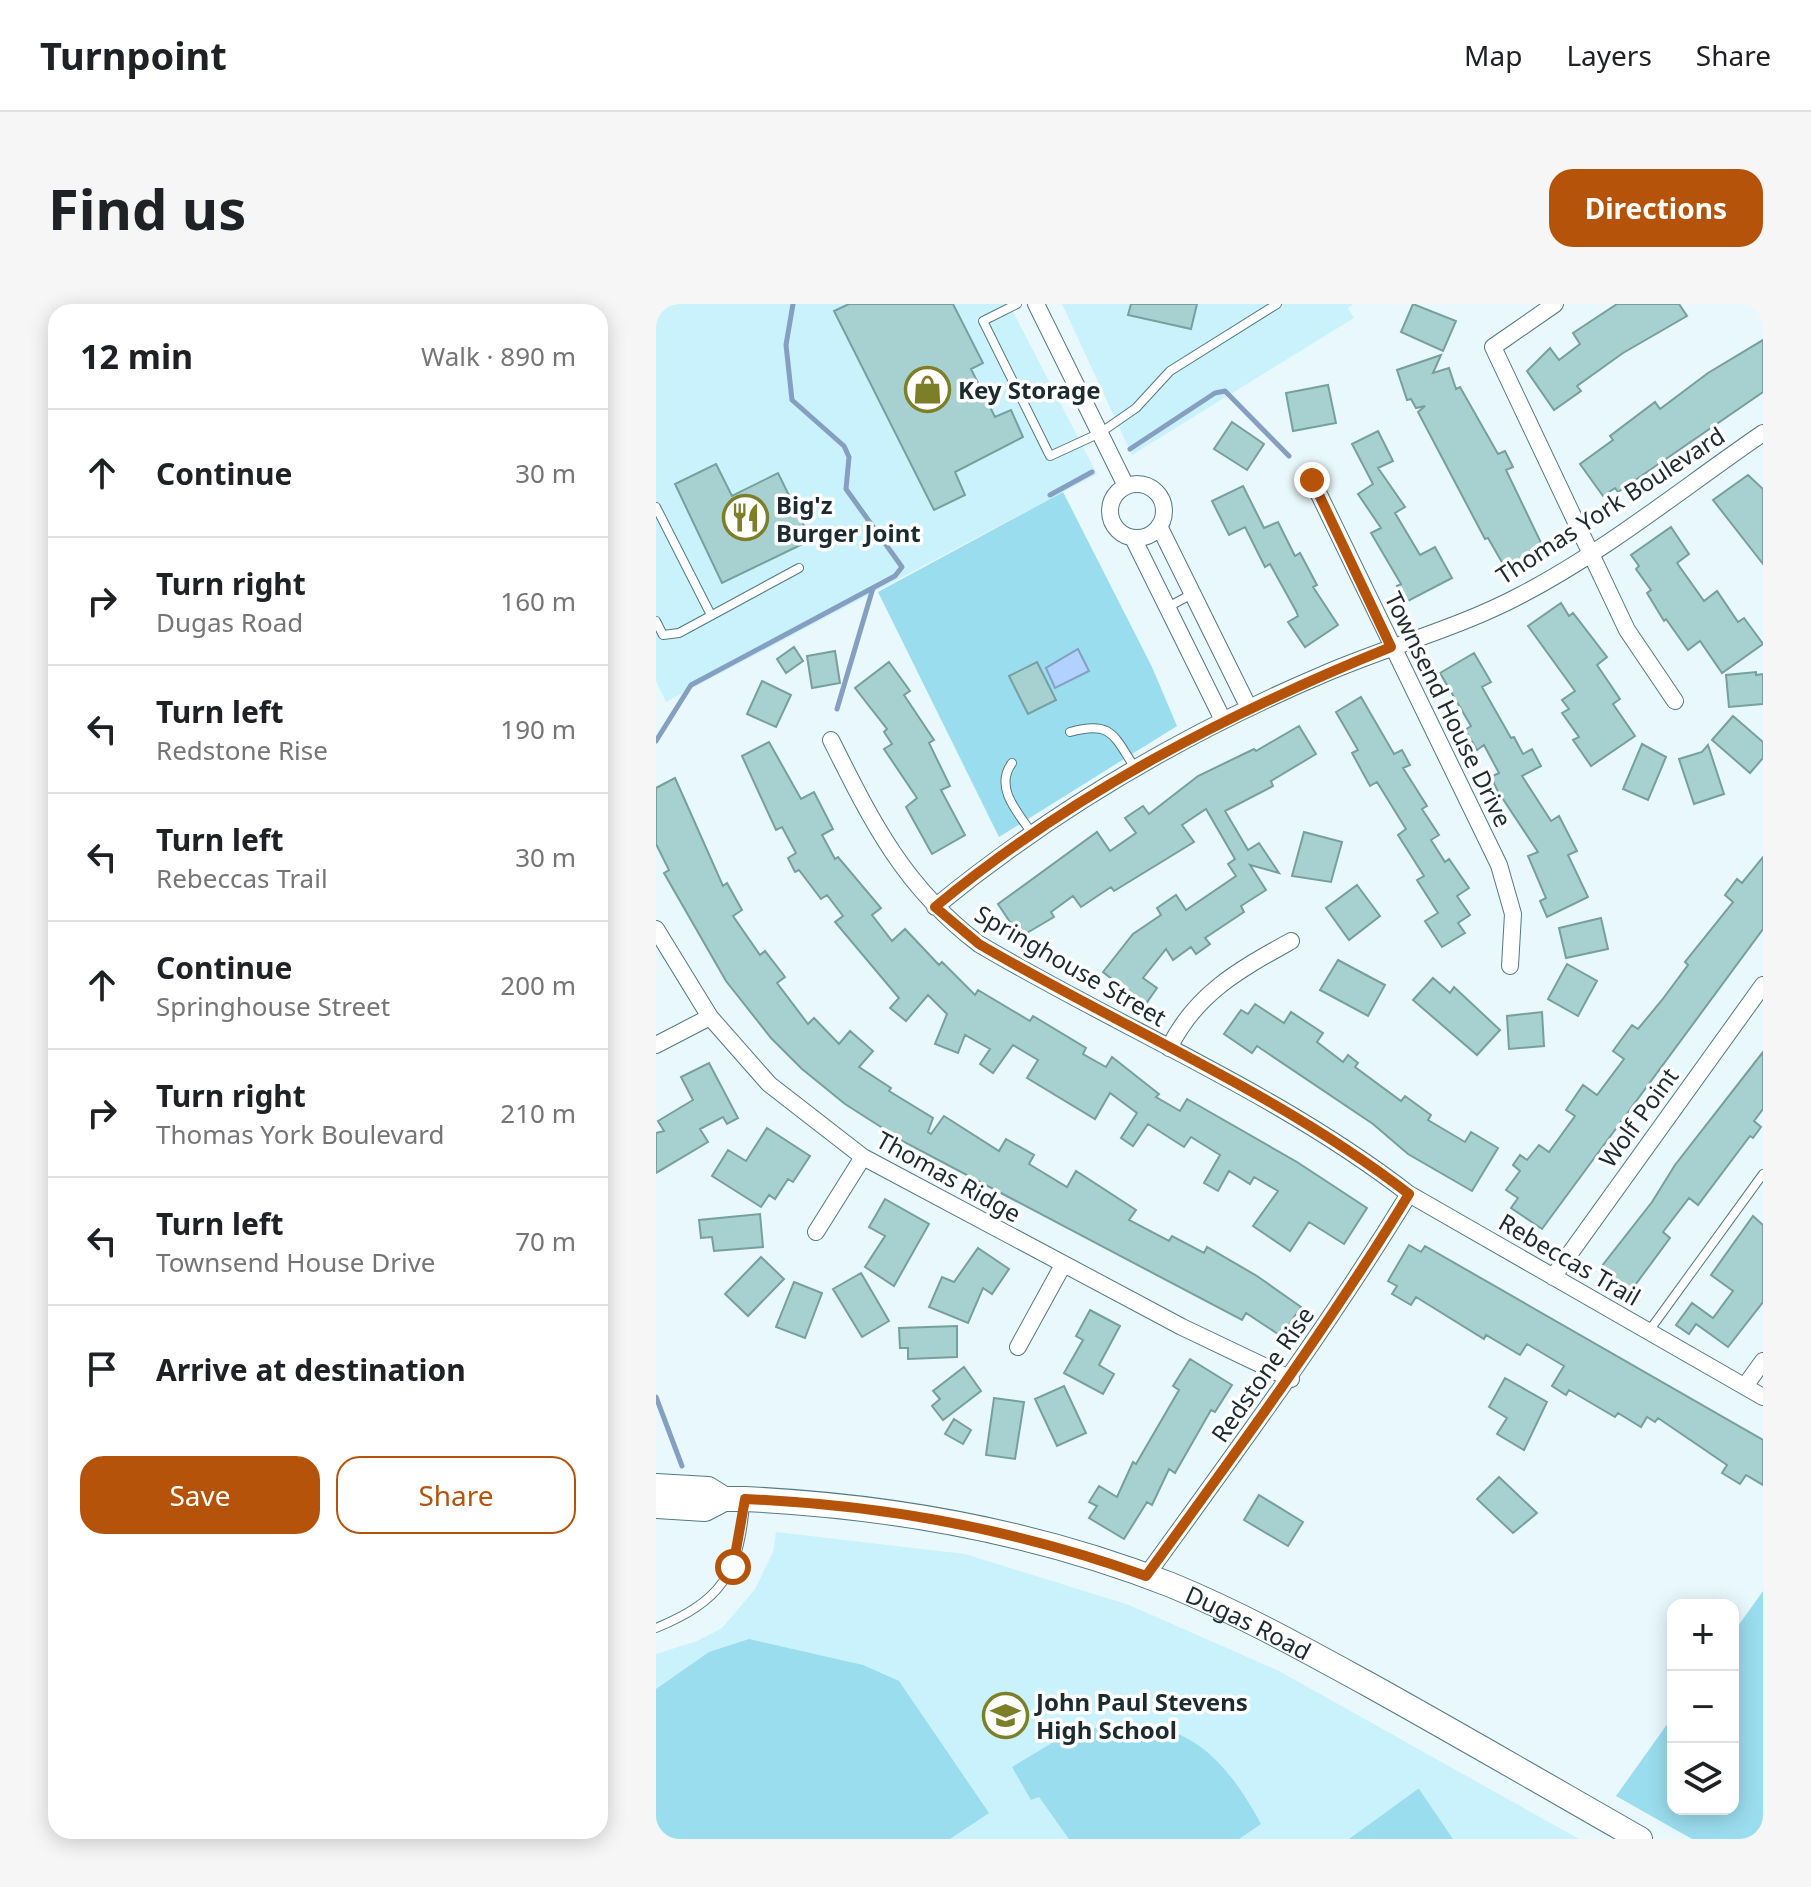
<!DOCTYPE html>
<html lang="en">
<head>
<meta charset="utf-8">
<style>
  :root { --surface:#fff; --page:#f6f6f6; --text:#202124; --muted:#757577; --line:#e0e0e0; --accent:#b45309 }
  body { margin:0; font-family:"Noto Sans",sans-serif; background:var(--page); color:var(--text) }
  .controls { position:absolute; right:24px; bottom:24px; display:grid; overflow:hidden; border-radius:16px; box-shadow:0 4px 20px #0003 }
  .controls button { width:72px; height:72px; display:grid; place-items:center; padding:0; border:0; border-bottom:2px solid var(--line); background:var(--surface); color:var(--text); font:40px sans-serif }
  .stop { position:absolute; width:24px; height:24px; margin:-18px; border:6px solid #b45309; border-radius:50%; background:#fff }
  .stop.end { background:#b45309; border-color:#fff; box-shadow:0 2px 8px #0008 }
  .list { margin:0; padding:0; list-style:none }
  h2 { display:flex; justify-content:space-between; align-items:center; height:104px; margin:0; padding:0 32px; font-size:34px }
  h2 small { font-size:26px; font-weight:400; color:var(--muted) }
  .list li { display:grid; grid-template-columns:52px 1fr auto; gap:24px; align-items:center; box-sizing:border-box; height:128px; padding:0 32px; border-top:2px solid var(--line) }
  .list b { display:block; font-size:30px; white-space:nowrap }
  .list p { margin:0; font-size:26px; white-space:nowrap; color:var(--muted) }
  .list em { font-size:26px; font-style:normal; color:var(--muted) }
  .actions { display:flex; gap:16px; padding:24px 32px }
  .actions a { flex:1; padding:18px 0; border:2px solid var(--accent); border-radius:24px; text-align:center; font-size:28px; color:var(--accent) }
  .actions .main { background:var(--accent); color:#fff }
  .icon { flex:none; width:44px; height:44px; fill:none; stroke:currentColor; stroke-width:2; stroke-linecap:round; stroke-linejoin:round }
  .map { position:relative; flex:none; width:1107px; height:1535px; overflow:hidden; border-radius:24px }
  header { display:flex; align-items:center; gap:48px; box-sizing:border-box; height:112px; padding:0 40px; background:var(--surface); border-bottom:2px solid var(--line) }
  header strong { font-size:38px }
  nav { display:flex; gap:44px; margin-inline-start:auto; font-size:28px }
  .intro { display:flex; align-items:center; justify-content:space-between; box-sizing:border-box; height:192px; padding:0 48px }
  h1 { margin:0; font-size:56px }
  .button { padding:20px 36px; border-radius:24px; background:var(--accent); color:#fff; font-size:28px; font-weight:700 }
  main { display:flex; gap:48px; padding:0 48px }
  aside { flex:1; background:var(--surface); border-radius:24px; box-shadow:0 4px 20px #0003 }
  .map>svg:first-child { display:block }
  .built { fill:#caf2fd }
  .green { fill:#9addef }
  .water { fill:#b2d1ff; stroke:#859fc1; stroke-width:2 }
  .lines { fill:none; stroke-linecap:round; stroke-linejoin:round }
  .stream { stroke:#859fc1; stroke-width:5 }
  .building { fill:#a6d1d0; stroke:#769f9e; stroke-width:2 }
  .lane-casing { stroke:#537983; stroke-width:10 }
  .street-casing { stroke:#537983; stroke-width:18 }
  .secondary-casing { stroke:#537983; stroke-width:26 }
  .lane { stroke:#fff; stroke-width:8 }
  .street { stroke:#fff; stroke-width:16 }
  .secondary { stroke:#fff; stroke-width:24 }
  .route { stroke:#b45309; stroke-width:10 }
  .labels { text-anchor:middle; dominant-baseline:central; stroke-width:7; stroke-linejoin:round; paint-order:stroke }
  .poi-label { font-size:24px; font-weight:bold; fill:#1b2b2f; stroke:#fff; text-anchor:start }
  .street-label { font-size:24px; fill:#1b2b2f; stroke:#fff }
</style>
</head>
<body>
<header>
<strong>Turnpoint</strong>
<nav><a>Map</a><a>Layers</a><a>Share</a></nav>
</header>
<div class="intro"><h1>Find us</h1><a class="button">Directions</a></div>
<main>
<aside>
<h2>12 min<small>Walk · 890 m</small></h2>
<ul class="list">
<li><svg class="icon" aria-label="ahead" viewBox="0 0 24 24"><path d="M12 20V5M6 11l6-6 6 6"/></svg><div><b>Continue</b></div><em>30 m</em></li>
<li><svg class="icon" aria-label="right" viewBox="0 0 24 24"><path d="M7 20v-9h11M14 6l5 5-5 5"/></svg><div><b>Turn right</b><p>Dugas Road</p></div><em>160 m</em></li>
<li><svg class="icon" aria-label="left" viewBox="0 0 24 24"><path d="M17 20v-9H6M10 6l-5 5 5 5"/></svg><div><b>Turn left</b><p>Redstone Rise</p></div><em>190 m</em></li>
<li><svg class="icon" aria-label="left" viewBox="0 0 24 24"><path d="M17 20v-9H6M10 6l-5 5 5 5"/></svg><div><b>Turn left</b><p>Rebeccas Trail</p></div><em>30 m</em></li>
<li><svg class="icon" aria-label="ahead" viewBox="0 0 24 24"><path d="M12 20V5M6 11l6-6 6 6"/></svg><div><b>Continue</b><p>Springhouse Street</p></div><em>200 m</em></li>
<li><svg class="icon" aria-label="right" viewBox="0 0 24 24"><path d="M7 20v-9h11M14 6l5 5-5 5"/></svg><div><b>Turn right</b><p>Thomas York Boulevard</p></div><em>210 m</em></li>
<li><svg class="icon" aria-label="left" viewBox="0 0 24 24"><path d="M17 20v-9H6M10 6l-5 5 5 5"/></svg><div><b>Turn left</b><p>Townsend House Drive</p></div><em>70 m</em></li>
<li><svg class="icon" aria-label="arrive" viewBox="0 0 24 24"><path d="M6 21V4h12l-3 4 3 4H6"/></svg><div><b>Arrive at destination</b></div></li>
</ul>
<div class="actions"><a class="main">Save</a><a>Share</a></div>
</aside>
<div class="map">
<svg width="1107" height="1535" viewBox="0 0 1107 1535">
  <rect width="100%" height="100%" fill="#e8f8fd"/>
  <path class="built" d="M0,0H353L441,170L10,398L0,377Z
    M406,0H697L692,4L698,14L476,151Z
    M120,1228L309,1250L473,1301L623,1367L923,1535H0V1350L41,1337L66,1324L99,1285L117,1248Z"/>
  <path class="green" d="M407,188L496,363L521,422L343,533L222,288Z
    M1107,1287V1535H1036L960,1492L1017,1412V1505H1077V1329Z
    M93,1335L207,1361L243,1377L333,1509L294,1535H13L0,1521V1385L53,1348Z
    M452,1420C469,1421 487,1420 503,1424C552,1434 583,1479 605,1520L583,1535H413L383,1493L375,1496L356,1463L401,1436Z
    M763,1485L797,1535H693L762,1485Z"/>
  <path class="water" d="M422,345L433,367L399,384L390,364Z"/>
  <g class="lines">
    <path class="stream" d="M474,145L559,89L569,87L633,152
      M394,191L436,168
      M181,405L217,284
      M0,437L35,381L239,272L246,263L190,185L193,153L188,142L136,96L130,41L137,0
      M0,1093L26,1162"/>
  </g>
  <path class="building" d="M193,0H297L327,59L315,65L339,113L355,106L367,133L299,168L309,191L278,206L178,7Z
    M475,0H541L535,25L472,11Z
    M757,0L800,17L787,47L745,28Z
    M961,0H1023L1031,12L967,49L921,82L925,87L898,106L871,67L894,44L903,56L924,40L917,29Z
    M1107,36V88L962,188L959,184L947,192L924,160L957,136L954,132L999,98L1004,105L1052,69Z
    M785,51L777,69L793,64L800,85L804,83L842,150L849,147L857,163L850,166L889,247L851,267L832,234L829,235L762,108L769,102L760,104L755,95L751,96L741,66Z
    M672,81L680,119L637,127L630,89Z
    M576,118L608,140L591,166L558,145Z
    M722,127L737,157L722,164L749,203L739,209L764,251L779,243L796,274L750,298L741,282L745,280L715,229L725,224L702,190L717,180L696,140Z
    M60,160L76,192L122,169L155,236L66,279L19,180Z
    M1092,171L1107,185V260L1057,196Z
    M587,182L608,224L622,218L639,252L644,249L661,281L657,283L682,321L649,343L632,318L642,312L640,307L614,260L609,263L589,223L573,231L556,197Z
    M1015,223L1033,250L1021,259L1048,297L1061,287L1082,318L1088,314L1107,340L1066,369L1044,337L1032,346L1010,315L1008,317L991,289L995,286L980,265L983,262L975,251Z
    M905,299L913,312L917,309L951,353L941,361L964,395L957,400L979,432L935,462L917,436L923,433L906,409L913,405L906,396L919,387L872,322Z
    M138,343L147,357L130,369L121,355Z
    M179,347L184,379L156,384L151,352Z
    M818,349L835,378L826,383L855,434L858,433L867,450L876,445L885,462L866,472L895,517L903,512L921,547L912,551L932,593L891,613L884,597L890,594L872,552L882,548L841,486L835,473L843,469L828,441L821,446L809,426L815,422L784,369Z
    M233,358L254,387L248,391L278,436L273,439L294,482L285,486L309,531L276,550L250,503L261,494L228,445L236,440L228,428L231,425L199,384Z
    M381,358L400,396L372,410L353,372Z
    M1100,368V371L1107,370V400L1073,403L1070,371Z
    M106,377L135,391L120,423L91,410Z
    M705,393L738,450L746,446L754,461L747,464L771,502L766,505L783,531L775,536L789,558L793,555L813,584L801,592L814,611L802,619L809,629L786,643L769,617L782,609L761,576L768,572L742,531L750,525L721,478L714,482L696,449L702,446L680,408Z
    M1077,412L1107,438V454L1094,469L1056,436Z
    M643,422L660,450L615,477L617,482L569,507L592,546L603,539L623,569L594,561L610,586L585,602L588,608L549,634L554,640L540,650L535,643L517,656L510,645L487,674L501,684L489,701L447,668L477,630L505,611L501,604L520,591L530,606L580,572L572,560L579,555L550,505L526,521L538,538L458,587L455,583L425,603L417,592L395,608L398,613L364,633L342,600L441,528L454,547L480,529L469,514L487,502L493,510L542,472L598,445L600,447Z
    M113,438L145,495L158,488L177,525L166,531L179,555L182,553L225,604L216,611L236,637L249,625L283,661L286,658L319,691L322,686L374,717L377,712L430,744L427,750L450,763L456,753L503,790L500,793L524,807L531,795L641,858L711,904L688,940L653,918L634,947L597,922L622,887L598,873L594,880L573,867L562,887L548,879L564,851L535,833L528,843L492,820L477,842L465,834L481,809L454,789L439,815L371,774L382,756L357,741L337,769L324,760L334,745L309,731L302,749L279,740L291,710L272,691L250,717L234,704L243,694L179,618L187,612L171,591L165,595L143,566L139,568L132,554L140,549L126,523L120,526L86,452Z
    M986,440L1010,453L992,496L967,485Z
    M1052,441L1068,490L1038,500L1023,455L1046,448Z
    M19,474L67,582L71,579L86,606L77,612L104,651L109,647L129,673L121,679L152,720L158,714L183,740L194,727L217,747L203,763L235,784L233,787L277,814L272,828L275,830L288,812L343,847L350,835L378,851L373,860L411,883L420,867L480,906L473,916L513,937L516,932L548,949L551,943L601,972L645,1003L625,1032L590,1009L586,1016L250,839L189,800L146,765L115,734L70,677L8,569L13,566L0,540V484Z
    M648,528L686,538L675,578L636,572Z
    M1107,553V625L886,925L855,904L862,894L850,886L864,867L857,861L864,851L871,856L883,841L893,848L919,812L910,806L927,781L941,791L968,755L957,747L976,721L982,725L1006,696L1032,661L1029,658L1077,598L1069,591L1081,575L1086,579Z
    M701,581L724,612L693,636L670,604Z
    M945,614L952,645L910,654L903,624Z
    M682,656L729,681L712,712L664,686Z
    M911,660L941,677L922,712L892,695Z
    M777,674L794,689L798,683L844,726L821,751L757,696Z
    M599,700L628,719L635,708L667,729L661,738L687,758L692,751L702,759L699,763L745,797L749,792L775,811L772,816L809,838L815,828L842,844L816,887L752,850L717,820L601,742L596,749L568,730L585,706L592,710Z
    M886,708L888,742L853,745L851,712Z
    M1107,748V805L1098,817L1105,823L1097,834L1094,832L1042,901L1033,894L1007,928L1014,934L974,988L942,967L996,898L1019,861Z
    M53,759L82,814L71,820L67,813L44,825L52,838L0,869V829L8,827L2,817L37,796L25,773Z
    M111,824L154,852L137,878L132,875L119,895L113,891L105,903L56,872L72,846L90,857Z
    M229,895L273,920L238,982L209,963L229,932L213,923Z
    M104,910L107,943L58,947L56,933L45,934L43,916Z
    M1097,912L1107,921V998L1072,1043L1040,1020L1033,1030L1020,1021L1036,999L1057,1014L1077,987L1055,971Z
    M753,941L765,948L769,942L1107,1136V1181L1090,1171L1084,1180L1066,1169L1071,1161L1002,1114L999,1118L991,1113L985,1123L962,1109L959,1113L913,1086L910,1091L896,1082L908,1062L871,1040L864,1051L830,1031L828,1035L760,993L755,1001L736,990L741,982L732,977Z
    M322,944L353,965L336,990L327,984L312,1019L273,1003L286,973L298,978Z
    M105,953L128,975L92,1012L69,990Z
    M205,969L233,1017L206,1033L177,985Z
    M138,978L166,989L149,1034L120,1023Z
    M434,1006L464,1022L443,1061L458,1070L447,1090L408,1069L427,1036L420,1032Z
    M301,1022V1053L252,1055V1044H244L243,1024Z
    M534,1055L576,1081L559,1108L555,1106L519,1169L513,1165L496,1201L491,1198L468,1235L433,1214L441,1202L433,1198L443,1182L461,1193L477,1158L480,1160L523,1086L517,1082Z
    M308,1063L325,1087L287,1116L276,1102L284,1095L277,1087Z
    M849,1074L891,1098L868,1146L841,1130L851,1114L833,1103Z
    M408,1082L430,1129L401,1142L379,1095Z
    M338,1094L368,1098L359,1155L330,1151Z
    M298,1115L315,1126L307,1140L289,1130Z
    M843,1173L881,1209L857,1229L821,1195Z
    M603,1191L647,1218L632,1242L588,1216Z"/>
  <g class="lines">
    <defs>
      <path id="lane" d="M361,0L327,17L394,152L444,129L480,104L514,67L621,0
        M0,203L55,311
        M512,303L536,290
        M0,317L7,331L23,329L143,264
        M414,428C456,416 458,432 479,464
        M356,459C338,483 361,508 376,529
        M993,1027L1107,870
        M0,1324C65,1297 83,1270 89,1200"/>
      <path id="street" d="M380,0L470,182
        M899,0L837,43L971,326L1019,397
        M656,176L843,561L857,610L854,662
        M454 207a27 27 0 1 1 54 0a27 27 0 1 1-54 0Z
        M503,222L593,404
        M477,234L567,416
        M175,436C216,518 248,583 323,640C466,725 621,788 753,890L1107,1093
        M279,603C396,507 529,429 668,370C733,342 803,324 865,291C950,247 1028,183 1107,129
        M0,625L54,713L113,780L207,853L526,1023L635,1075
        M0,741L54,713
        M513,744C540,689 583,666 635,637
        M160,928L207,853
        M897,973L1107,681
        M362,1043L407,961
        M1089,1082L1107,1057
        M490,1272C581,1146 672,1023 753,890"/>
      <g id="secondary">
        <path d="M0,1182L52,1185L68,1195"/>
        <path id="s1" d="M0,1202L49,1205L68,1195H89C236,1202 378,1227 515,1281C583,1309 646,1344 710,1379C802,1430 893,1483 984,1535"/>
      </g>
    </defs>
    <use href="#lane" class="lane-casing"/>
    <use href="#street" class="street-casing"/>
    <use href="#secondary" class="secondary-casing"/>
    <use href="#lane" class="lane"/>
    <use href="#street" class="street"/>
    <use href="#secondary" class="secondary"/>
  </g>
  <g class="lines">
    <path class="route" d="M77,1263L89,1195C227,1201 360,1225 490,1272C581,1147 672,1023 753,890C621,788 466,724 323,640L279,603C415,490 572,409 735,343L656,176"/>
  </g>
  <defs>
    <symbol id="shop-ring" viewBox="-11 -11 22 22"><circle r="9.5" fill="#fff" stroke="#7d7f28" stroke-width="1.5"/><path d="M-5-2.5h2.3a2.7 3.5 0 0 1 5.4 0H5L5.5 6h-11ZM-1.5-2.5h3a1.5 2.3 0 0 0-3 0Z" fill="#7d7f28"/></symbol>
    <symbol id="restaurant-ring" viewBox="-11 -11 22 22"><circle r="9.5" fill="#fff" stroke="#7d7f28" stroke-width="1.5"/><path d="M-5-6h1v4h1v-4h1v4h1v-4h1v5L-1.5 .5V6h-2V.5L-5-1ZM5-6V6H3V1.5H1.5Q1.5-4 5-6Z" fill="#7d7f28"/></symbol>
    <symbol id="school-ring" viewBox="-11 -11 22 22"><circle r="9.5" fill="#fff" stroke="#7d7f28" stroke-width="1.5"/><path d="M0-5L7-2L0 1L-7-2ZM-4 1L0 2.5L4 1V4Q0 6-4 4Z" fill="#7d7f28"/></symbol>
  </defs>
  <g fill-rule="evenodd">
    <use href="#shop-ring" x="246" y="60" width="51" height="51"/>
    <use href="#restaurant-ring" x="64" y="188" width="51" height="51"/>
    <use href="#school-ring" x="324" y="1386" width="51" height="51"/>
  </g>
  <g class="labels">
    <g class="poi-label">
      <text x="302" y="85">Key Storage</text>
      <text x="120" y="200">Big'z<tspan x="120" dy="28">Burger Joint</tspan></text>
      <text x="380" y="1397">John Paul Stevens<tspan x="380" dy="28">High School</tspan></text>
    </g>
    <g class="street-label">
      <text transform="translate(954 201) rotate(-33)">Thomas York Boulevard</text>
      <text transform="translate(793 405) rotate(64)">Townsend House Drive</text>
      <text transform="translate(415 661) rotate(30)">Springhouse Street</text>
      <text transform="translate(982 813) rotate(-54)">Wolf Point</text>
      <text transform="translate(293 872) rotate(29)">Thomas Ridge</text>
      <text transform="translate(914 955) rotate(30)">Rebeccas Trail</text>
      <text transform="translate(606 1070) rotate(-55)">Redstone Rise</text>
      <text stroke="none"><textPath href="#s1" startOffset="614">Dugas Road</textPath></text>
    </g>
  </g>
</svg>
<div class="controls">
<button>+</button>
<button>−</button>
<button><svg class="icon" aria-label="layers" viewBox="0 0 24 24"><path d="M12 4l9 5-9 5-9-5zM3 14l9 5 9-5"/></svg></button>
</div>
<div class="stop" style="left:77px;top:1263px"></div>
<div class="stop end" style="left:656px;top:176px"></div>
</div>
</main>
</body>
</html>
